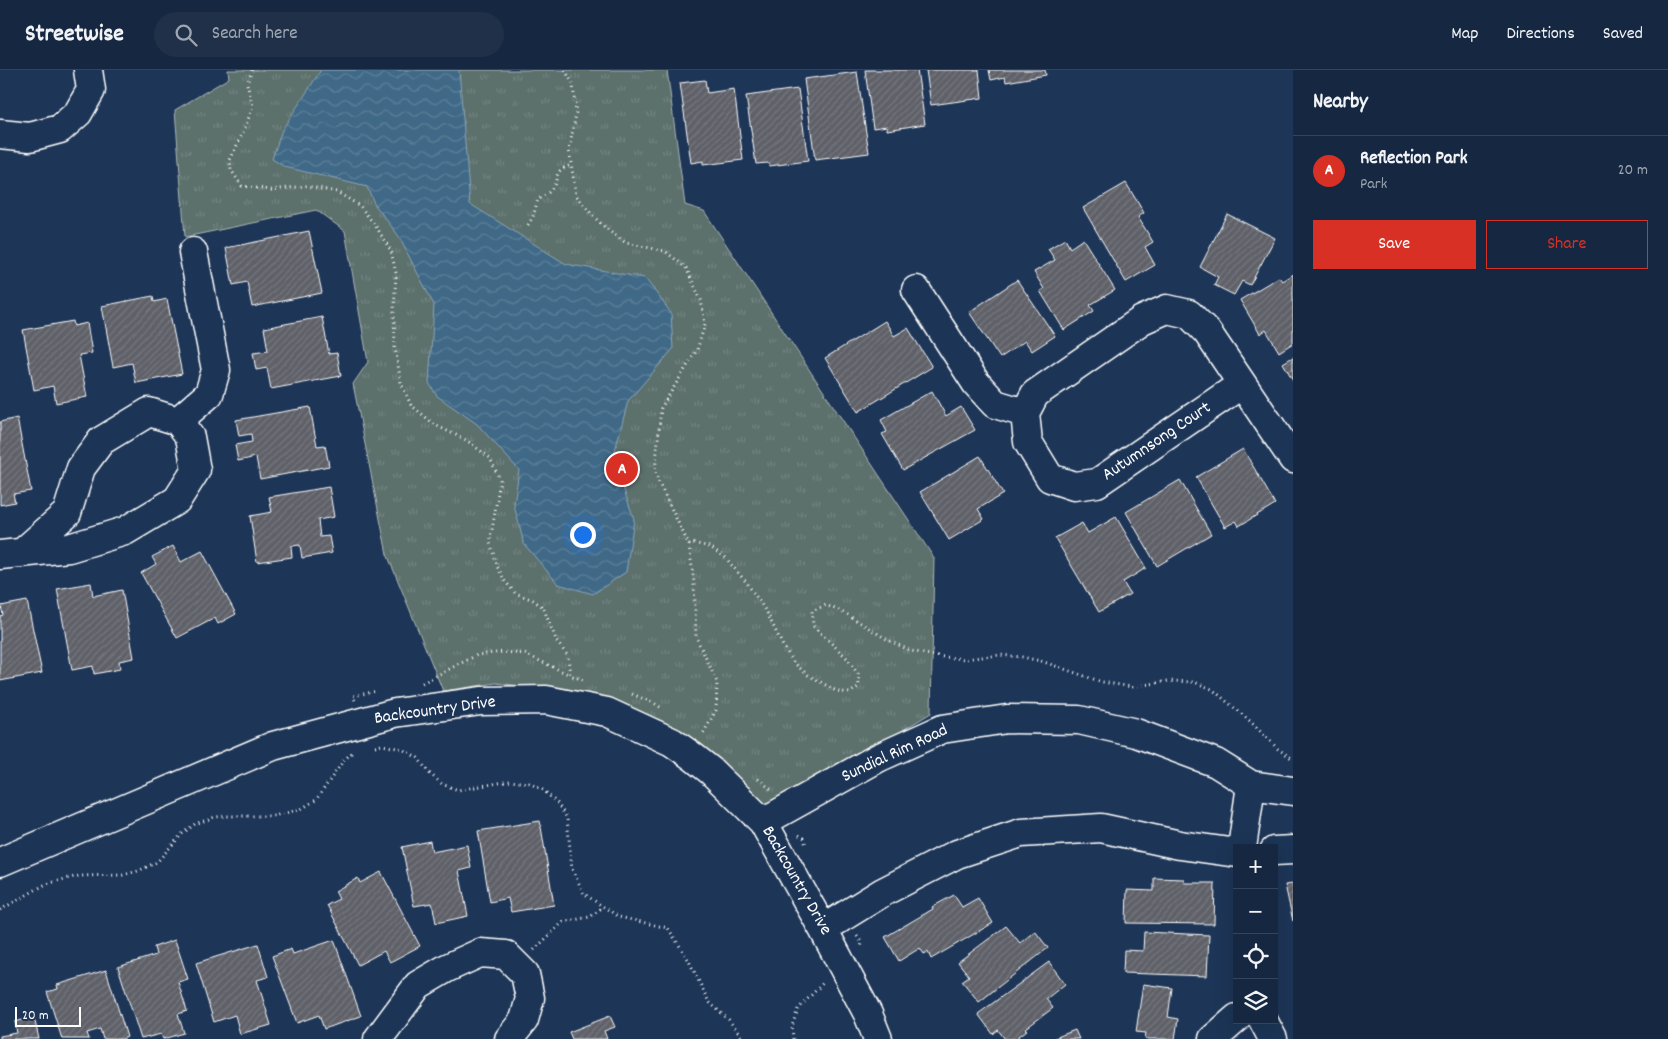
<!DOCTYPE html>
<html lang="en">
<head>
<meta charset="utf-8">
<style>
  :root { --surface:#162841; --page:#1f3048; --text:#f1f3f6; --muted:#9ea6b1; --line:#35445a; --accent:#d93025 }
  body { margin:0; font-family:Dekko,sans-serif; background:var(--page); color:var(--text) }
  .controls { position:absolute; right:15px; bottom:15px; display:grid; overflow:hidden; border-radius:0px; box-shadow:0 5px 20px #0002 }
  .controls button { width:45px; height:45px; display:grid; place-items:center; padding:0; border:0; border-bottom:1px solid var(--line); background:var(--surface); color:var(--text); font:25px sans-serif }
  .scale { position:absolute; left:15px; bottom:12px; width:66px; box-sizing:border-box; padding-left:5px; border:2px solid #fff; border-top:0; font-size:14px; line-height:18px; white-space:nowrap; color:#fff; -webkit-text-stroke:4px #1d3557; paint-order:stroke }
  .you { position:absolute; left:582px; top:464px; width:18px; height:18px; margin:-12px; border:4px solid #fff; border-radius:50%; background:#1a73e8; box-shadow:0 0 0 8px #1a73e833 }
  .badge { display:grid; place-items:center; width:32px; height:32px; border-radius:50%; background:var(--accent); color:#fff; font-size:16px; font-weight:700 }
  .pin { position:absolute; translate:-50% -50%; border:2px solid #fff; box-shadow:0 1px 5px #0006 }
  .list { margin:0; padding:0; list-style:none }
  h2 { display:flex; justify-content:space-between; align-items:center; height:65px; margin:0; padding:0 20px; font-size:21px }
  h2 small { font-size:16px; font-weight:400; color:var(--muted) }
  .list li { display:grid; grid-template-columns:32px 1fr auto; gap:15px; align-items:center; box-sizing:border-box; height:70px; padding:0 20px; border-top:1px solid var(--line) }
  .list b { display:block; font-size:19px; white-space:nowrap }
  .list p { margin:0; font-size:16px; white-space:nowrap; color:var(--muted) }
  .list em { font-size:16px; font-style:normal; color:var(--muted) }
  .actions { display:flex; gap:10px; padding:15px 20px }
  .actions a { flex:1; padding:11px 0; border:1px solid var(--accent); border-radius:0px; text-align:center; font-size:18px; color:var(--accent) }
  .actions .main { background:var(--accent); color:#fff }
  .icon { flex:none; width:28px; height:28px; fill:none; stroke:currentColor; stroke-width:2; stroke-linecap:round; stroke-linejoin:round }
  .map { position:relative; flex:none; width:1293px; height:969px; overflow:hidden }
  header { display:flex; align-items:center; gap:30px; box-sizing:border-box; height:70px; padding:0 25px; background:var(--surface); border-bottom:1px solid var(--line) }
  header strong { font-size:24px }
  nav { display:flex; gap:28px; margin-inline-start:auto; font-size:18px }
  .search { width:350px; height:45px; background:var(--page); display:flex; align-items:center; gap:12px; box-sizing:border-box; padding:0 18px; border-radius:28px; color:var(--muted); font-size:19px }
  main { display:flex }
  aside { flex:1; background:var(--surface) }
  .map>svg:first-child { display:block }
  .park { fill:url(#park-tufts); stroke:#aeb8b6 }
  .water { fill:url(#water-waves); stroke:#8ca5b7 }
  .building { fill:url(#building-hatch); stroke:#fff }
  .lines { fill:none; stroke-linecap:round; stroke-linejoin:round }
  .minor-casing { stroke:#fff; stroke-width:31 }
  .path { stroke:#fff; stroke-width:3; stroke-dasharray:1 4; stroke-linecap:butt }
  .minor { stroke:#1d3557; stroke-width:28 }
  .labels { text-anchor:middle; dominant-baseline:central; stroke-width:4; stroke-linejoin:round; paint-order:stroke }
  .street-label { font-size:18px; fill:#fff; stroke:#1d3557 }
</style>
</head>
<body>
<header>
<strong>Streetwise</strong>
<div class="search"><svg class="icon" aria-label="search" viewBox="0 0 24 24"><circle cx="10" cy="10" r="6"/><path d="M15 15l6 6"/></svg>Search here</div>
<nav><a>Map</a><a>Directions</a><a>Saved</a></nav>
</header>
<main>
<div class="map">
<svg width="1293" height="969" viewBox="0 0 1293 969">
  <defs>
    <pattern id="park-tufts" width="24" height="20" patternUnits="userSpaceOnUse" patternTransform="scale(1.25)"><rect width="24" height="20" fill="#5c706c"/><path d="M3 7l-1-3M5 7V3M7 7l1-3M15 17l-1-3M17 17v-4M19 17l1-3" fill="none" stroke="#748582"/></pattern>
    <pattern id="water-waves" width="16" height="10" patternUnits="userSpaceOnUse" patternTransform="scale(1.25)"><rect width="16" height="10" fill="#406987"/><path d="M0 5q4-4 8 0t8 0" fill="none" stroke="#5d8099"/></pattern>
    <pattern id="building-hatch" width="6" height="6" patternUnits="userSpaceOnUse" patternTransform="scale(1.25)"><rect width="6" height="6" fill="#5e6068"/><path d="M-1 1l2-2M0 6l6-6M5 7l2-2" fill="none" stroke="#76787f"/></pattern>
  </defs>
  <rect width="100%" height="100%" fill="#1d3557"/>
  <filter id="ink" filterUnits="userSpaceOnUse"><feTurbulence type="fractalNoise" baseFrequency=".02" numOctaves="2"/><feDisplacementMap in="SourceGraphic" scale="10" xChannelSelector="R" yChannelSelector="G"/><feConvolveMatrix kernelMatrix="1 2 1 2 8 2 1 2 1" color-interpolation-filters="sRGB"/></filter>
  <g filter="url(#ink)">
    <path class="park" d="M228,0H667L685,135L704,141L934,488L931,643L763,745L675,659L589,624L496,613L443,621L387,484L353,314L368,292L345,161L316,140L185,167L175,40L229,8Z"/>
    <path class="water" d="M321,0H459L470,134L566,194L645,208L671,243L673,279L628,331L613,388L634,449L626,502L593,524L558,514L524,474L514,435L519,400L477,354L437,326L429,313L434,235L398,165L375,135L367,117L285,97L272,89L282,60Z"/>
    <path class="building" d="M865,0H917L925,54L887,60V56L873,58Z
      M926,0H979L982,28L931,35Z
      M989,0H1045L1046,5L1006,12L1005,7L991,10Z
      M857,2L869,83L815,90L804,9Z
      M705,10L707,23L734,19L743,90L703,95V91L691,93L680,13Z
      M798,19L808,91L769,96L768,93L756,94L746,26Z
      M1126,113L1144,143L1138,147L1153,172L1145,177L1155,195L1126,212L1083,138Z
      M1227,144L1275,168L1250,215L1242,211L1234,225L1214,215L1218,207L1200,197Z
      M309,161L322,223L252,237L247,212L233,215L226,178Z
      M1065,169L1070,178L1083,169L1115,220L1090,235L1094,241L1064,260L1040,221L1044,219L1034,202L1055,190L1048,179Z
      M1293,204V273L1279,282L1266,260L1260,264L1240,230L1279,207L1282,211Z
      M1017,210L1055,266L1032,281L1025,271L1000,288L969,242Z
      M153,226L154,232L167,229L182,304L136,313L132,293L113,297L102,236Z
      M322,247L329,284L337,283L341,306L271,319L267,298L256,300L253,283L268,281L264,258Z
      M73,251L74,256L87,253L92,283L79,285L87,327L56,333L53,316L34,320L23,260Z
      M885,251L894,266L908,258L932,297L858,342L825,288Z
      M1293,287V310L1283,293Z
      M932,321L946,346L961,337L975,360L903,400L882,364L887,362L881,350Z
      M310,337L317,376L325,375L329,396L260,409L256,387L238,391L235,375L252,372L251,364L239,366L236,350Z
      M17,348L31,421L13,424L15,432L0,435V352Z
      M1243,379L1275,434L1239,456L1236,451L1225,457L1196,407Z
      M980,386L1003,424L978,439L984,449L949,470L920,422Z
      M1180,410L1211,464L1157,496L1126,442Z
      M329,417L334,447L318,450L320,467L329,466L332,483L302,488L300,475L291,476L292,487L257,492L250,446L272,442L269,427Z
      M1116,447L1146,498L1123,512L1130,524L1099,542L1055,468L1082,453L1088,463Z
      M173,476L181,492L202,481L236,544L218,554L215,548L177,568L141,503L156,494L152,487Z
      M91,513L93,526L122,520L134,588L119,591L120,599L94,604L93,596L72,600L57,519Z
      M27,531L42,603L0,611V546L3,545L1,536Z
      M540,751L554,835L511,842L508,828L490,832L478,761Z
      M430,771L432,782L467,775L471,798L459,801L468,846L436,853L432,833L414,836L402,777Z
      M381,802L420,876L390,892L384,881L358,895L327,835L339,829L335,821L358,808L360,813Z
      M1154,808L1184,809V813H1215L1214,854L1126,853L1127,820L1154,821Z
      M1293,814V851L1285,815Z
      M954,825L962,837L978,828L993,853L931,889L928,882L924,884L920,878L899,891L885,867L933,839L932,837Z
      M1006,856L1020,873L1035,861L1048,878L979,932L962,911L969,906L958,892Z
      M1144,862L1209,865L1207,906L1123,903L1124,880L1143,881Z
      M175,870L188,909L178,912L187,941L178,944L184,963L164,969H163L161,964L141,969L118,897L156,885L154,877Z
      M334,870L361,946L324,959L319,945L297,953L272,886L291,879L293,884Z
      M258,874L268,907L257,910L271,955L240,964L235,945L214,952L196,893Z
      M1049,892L1065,914L1046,929L1053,938L1025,959L1027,960L1015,969H1005L998,960L993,964L978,944Z
      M106,900L127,967L122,969H103L100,959L87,963L89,969H62L47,922L58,919L57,915Z
      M1143,914L1172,918L1168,947L1178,949L1175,969H1145L1146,963L1136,962Z
      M610,946L615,957L604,961L607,969H572L569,962Z
      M34,947L39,969H0V966L17,963L15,952Z
      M1075,960L1079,969H1052Z"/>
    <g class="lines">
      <defs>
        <path id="minor" d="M0,64L30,67L60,59L78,43L91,20L88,0
          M916,220L976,313L995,334L1025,343
          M1242,314L1097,413L1074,416L1050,408L1028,372L1025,343L1035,324L1142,250L1167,239L1189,244L1207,262L1293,389
          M178,351L209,324L216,300L193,182
          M0,485L69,478L125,461L177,430L196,400L190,367L178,351L149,342L101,371L81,398L67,443L23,482
          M763,752L878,688L942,659L1007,649L1079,650L1136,663L1216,693L1251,715L1293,721
          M1242,778L1251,715
          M1274,781L1293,780
          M0,792L273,676L395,643L481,631L546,630L607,642L672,672L692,686L711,701L763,752L823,859L868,944L878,969
          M823,859L883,822L957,784L1021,763L1101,758L1180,775L1237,783
          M1263,950L1273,969
          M378,969L418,915L447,898L480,883L506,885L525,904L530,928L524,950L509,969
          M1213,969L1237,948"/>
      </defs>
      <use href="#minor" class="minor-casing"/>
      <path class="path" d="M252,0L247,14L253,36L245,58L230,90L231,100L242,116L271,120L306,116L337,122L360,136L377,158L391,181L396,203L394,240L395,277L401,313L411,335L435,355L466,370L490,388L500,410L490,473L498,498L505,511L515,523L533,530L543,537L557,572L568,586L570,605L583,610
        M565,0L573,14L576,44L569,80L576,125L593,146L609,161L626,173L665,181L686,198L701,230L705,254L697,280L661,338L655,402L659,413L689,475L694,512L696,567L717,612L716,640L703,664
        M528,155L533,147L538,129C542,127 548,124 551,120C561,107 551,102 571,95
        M689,475L693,473L710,477L725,487L735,499L747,513L767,543L783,576L794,593L808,605L824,614L836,621L850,623L859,616L858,604L847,588L813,556L812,541L826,535L848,545L888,570L911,581L936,586L964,589L1000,585L1022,587L1041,591L1102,612L1132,617L1168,611L1194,612L1212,619L1250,651L1278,679L1293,689
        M422,613L477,585L504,582L525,584L570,605
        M632,624L654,633L663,639
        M355,630L353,626L377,621
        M375,676L382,675L402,679L418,688L429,703L442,714L458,720L510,711L529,713L543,720L557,733L567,748L572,799L584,824L619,847L668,858L688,889L709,932L729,950L743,969
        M758,709L771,719
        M799,765L804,768L806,776
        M0,840L46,814L65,809L79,806L123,805L138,801L157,792L182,764L195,754L215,747L226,746H274L301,739L316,730L344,690L354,681
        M857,866L862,873L861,878
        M534,880L563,852L590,847L603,837
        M793,969L792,956L798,939L823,913"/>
      <use href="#minor" class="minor"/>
    </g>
  </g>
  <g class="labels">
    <g class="street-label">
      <text transform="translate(1157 372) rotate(-34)">Autumnsong Court</text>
      <text transform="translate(435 641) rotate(-8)">Backcountry Drive</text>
      <text transform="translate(895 684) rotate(-25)">Sundial Rim Road</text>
      <text transform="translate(796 811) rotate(60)">Backcountry Drive</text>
    </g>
  </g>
</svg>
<div class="controls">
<button>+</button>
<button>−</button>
<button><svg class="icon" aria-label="locate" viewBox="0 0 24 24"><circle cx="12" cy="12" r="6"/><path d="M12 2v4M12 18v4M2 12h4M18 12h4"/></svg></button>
<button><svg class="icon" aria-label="layers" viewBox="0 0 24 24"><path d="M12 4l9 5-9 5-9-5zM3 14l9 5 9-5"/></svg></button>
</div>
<div class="scale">20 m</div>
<div class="you"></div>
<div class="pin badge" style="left:622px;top:399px">A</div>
</div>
<aside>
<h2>Nearby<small></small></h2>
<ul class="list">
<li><span class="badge">A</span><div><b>Reflection Park</b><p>Park</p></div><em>20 m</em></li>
</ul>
<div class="actions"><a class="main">Save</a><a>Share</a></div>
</aside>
</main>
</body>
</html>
